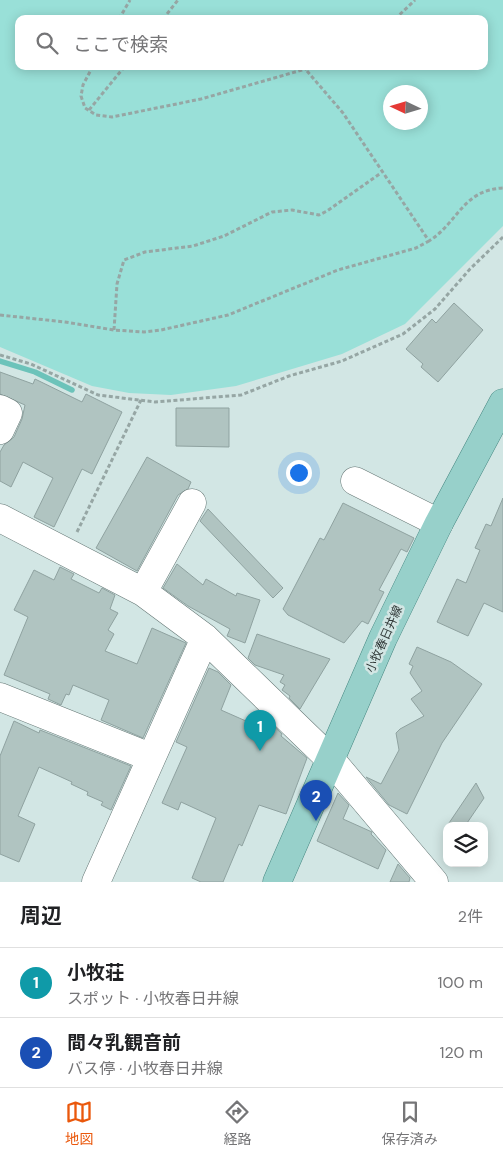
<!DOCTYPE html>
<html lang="ja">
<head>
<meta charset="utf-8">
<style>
  :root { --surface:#fff; --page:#f6f6f6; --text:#202124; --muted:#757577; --line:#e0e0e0; --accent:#ea580c }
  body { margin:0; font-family:"DM Sans","Noto Sans JP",sans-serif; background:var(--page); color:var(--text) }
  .controls { position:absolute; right:15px; bottom:15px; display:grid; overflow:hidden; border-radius:10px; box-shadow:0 2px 12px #0003 }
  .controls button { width:45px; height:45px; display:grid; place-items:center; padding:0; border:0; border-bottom:1px solid var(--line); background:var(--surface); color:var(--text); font:25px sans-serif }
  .compass { position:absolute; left:383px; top:85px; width:45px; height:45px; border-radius:50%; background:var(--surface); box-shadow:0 2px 12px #0003; rotate:274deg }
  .you { position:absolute; left:298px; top:472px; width:18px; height:18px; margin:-12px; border:4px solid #fff; border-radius:50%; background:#1a73e8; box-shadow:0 0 0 8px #1a73e833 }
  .badge { display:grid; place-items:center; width:32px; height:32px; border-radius:50%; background:var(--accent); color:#fff; font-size:16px; font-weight:700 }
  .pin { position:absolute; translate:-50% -41px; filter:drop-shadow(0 1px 2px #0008) }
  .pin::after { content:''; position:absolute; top:26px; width:18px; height:15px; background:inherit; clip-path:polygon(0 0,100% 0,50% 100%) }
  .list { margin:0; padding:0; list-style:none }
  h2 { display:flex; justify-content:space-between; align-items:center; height:65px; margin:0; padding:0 20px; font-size:21px }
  h2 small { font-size:16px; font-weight:400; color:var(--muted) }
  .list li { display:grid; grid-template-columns:32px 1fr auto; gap:15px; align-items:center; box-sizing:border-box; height:70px; padding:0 20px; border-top:1px solid var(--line) }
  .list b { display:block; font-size:19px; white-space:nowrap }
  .list p { margin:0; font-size:16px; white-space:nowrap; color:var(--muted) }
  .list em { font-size:16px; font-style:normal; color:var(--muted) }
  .icon { flex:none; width:28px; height:28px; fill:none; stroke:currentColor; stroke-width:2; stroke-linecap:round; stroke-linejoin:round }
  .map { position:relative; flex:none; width:503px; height:882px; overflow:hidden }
  .search { position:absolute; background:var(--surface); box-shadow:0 2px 12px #0003; left:15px; right:15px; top:15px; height:55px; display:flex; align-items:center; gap:12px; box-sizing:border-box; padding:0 18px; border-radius:10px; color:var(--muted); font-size:19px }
  .sheet { height:205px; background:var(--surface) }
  nav { display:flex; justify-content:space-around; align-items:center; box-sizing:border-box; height:70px; border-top:1px solid var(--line); background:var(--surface); font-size:14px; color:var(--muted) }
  nav a { display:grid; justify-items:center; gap:2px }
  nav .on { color:var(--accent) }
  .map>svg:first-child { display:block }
  .green { fill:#99e0d8; fill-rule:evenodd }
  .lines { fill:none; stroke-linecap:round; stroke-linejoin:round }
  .stream { stroke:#6cc3ba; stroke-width:5.5 }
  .building { fill:#b0c4c1; stroke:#8fa2a0 }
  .minor-casing { stroke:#657775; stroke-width:29 }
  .major-casing { stroke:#468781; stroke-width:29 }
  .path { stroke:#96a6a4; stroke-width:3; stroke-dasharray:4 2.5; stroke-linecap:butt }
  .minor { stroke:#fff; stroke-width:28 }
  .major { stroke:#97d0ca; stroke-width:28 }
  .labels { text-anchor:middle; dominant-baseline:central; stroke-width:5; stroke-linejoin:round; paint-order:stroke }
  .street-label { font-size:12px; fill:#333b3a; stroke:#d2e6e4 }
</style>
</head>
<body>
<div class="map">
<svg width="503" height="882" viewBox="0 0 503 882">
  <rect width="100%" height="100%" fill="#d2e6e4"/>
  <path class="green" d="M0,0H503V226L405,324L342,354L236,386L171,395L129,393L92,386L0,347ZM19,19H484V66H19ZM390,92H420V122H390Z"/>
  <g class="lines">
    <path class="stream" d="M0,361L35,372L72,390"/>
  </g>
  <path class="building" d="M454,303L483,330L438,382L421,367L423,364L406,349L432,319L436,323Z
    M0,372L33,384L35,379L82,402L86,394L122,412L92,474L82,469L54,527L34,517L53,478L23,462L11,487L0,481V452L4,445L14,437L22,419L25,405L0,394Z
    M176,408H229V447L176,446Z
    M147,457L191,482L188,489L178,495L137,571L96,548Z
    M503,498V612L484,603L468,636L437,622L457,579L466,583L480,550L475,548L486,524L491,526Z
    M343,503L414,538L407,552L401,549L379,590L384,592L368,624L362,621L344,643L288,615L283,609L320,538L324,540Z
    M208,509L283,588L273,598L200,521Z
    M177,564L203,585L206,579L236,596L237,593L260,600L245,643L227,636L230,629L188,606L163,588Z
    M60,567L74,574L71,579L99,593L102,588L115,595L110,609L118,613L108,630L114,634L105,651L137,664L152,628L186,643L143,738L101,720L109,700L73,685L69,695L66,694L61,705L48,699L50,694L4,675L28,617L14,610L34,570L54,580Z
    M257,634L330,659L300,709L289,698L290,696L282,690L285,685L280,682L284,675L255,665L248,658Z
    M417,647L451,662L482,684L442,743L407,814L389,805L366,777L381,784L399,750L396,733L400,729L424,716L411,699L422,691L410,673L413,666L409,664Z
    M209,668L218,672L231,685L221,710L255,725L260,713L282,734L281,736L307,758L286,814L259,805L242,846L239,844L223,882H201L192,878L216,818L181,802L178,810L162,803L187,747L176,742Z
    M14,721L39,733L40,730L131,766L111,810L101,805L103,802L87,795L88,792L71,784L72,782L39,767L18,816L35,824L19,862L0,854V756Z
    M476,783L484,798L465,826H447Z
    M338,793L349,805L343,819L372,832L371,834L386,850L378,869L317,841Z
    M398,864L410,878L409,882H390Z"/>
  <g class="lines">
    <defs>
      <path id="minor" d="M0,409L8,413L0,430
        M355,481L439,523
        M0,518L143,592L205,638L331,760L434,882
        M143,592L192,503
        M0,697L150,757
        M96,882L205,638"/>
      <path id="major" d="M277,882L383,638L439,523L503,403"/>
    </defs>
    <use href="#minor" class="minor-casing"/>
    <use href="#major" class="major-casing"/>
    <path class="path" d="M119,19L130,0
      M163,19L178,0
      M395,19L415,0
      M93,66L83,85L81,96L85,108L96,115L112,117L201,99L316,66
      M307,71L343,113L429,241C458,223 462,190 503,188
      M89,110L125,66
      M0,315L65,322L114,330L144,332L161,330L228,315L338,270L416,248L429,241
      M114,330L117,284L124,260L145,252L193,246L224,236L272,212L292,210L319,215L327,211L381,173
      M0,355L31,364L98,395L155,402L241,395L289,376L342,361L403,334L435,309L470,269L503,237
      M77,532L141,400"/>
    <use href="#minor" class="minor"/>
    <use href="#major" class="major"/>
  </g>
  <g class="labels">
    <g class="street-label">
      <text transform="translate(384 639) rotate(-66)">小牧春日井線</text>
    </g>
  </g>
</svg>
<div class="controls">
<button><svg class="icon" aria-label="layers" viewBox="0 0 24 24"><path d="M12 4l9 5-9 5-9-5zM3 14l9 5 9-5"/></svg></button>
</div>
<svg class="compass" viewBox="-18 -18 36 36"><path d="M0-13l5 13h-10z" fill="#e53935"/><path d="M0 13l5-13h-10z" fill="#757577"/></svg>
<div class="you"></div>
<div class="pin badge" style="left:260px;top:751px;background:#0f9aa8">1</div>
<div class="pin badge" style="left:316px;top:821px;background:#1a4fb4">2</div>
<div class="search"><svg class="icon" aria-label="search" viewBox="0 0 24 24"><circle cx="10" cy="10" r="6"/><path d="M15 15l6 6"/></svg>ここで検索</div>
</div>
<section class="sheet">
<h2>周辺<small>2件</small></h2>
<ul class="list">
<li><span class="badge" style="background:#0f9aa8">1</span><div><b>小牧荘</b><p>スポット · 小牧春日井線</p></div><em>100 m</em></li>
<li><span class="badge" style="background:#1a4fb4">2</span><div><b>間々乳観音前</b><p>バス停 · 小牧春日井線</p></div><em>120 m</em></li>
</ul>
</section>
<nav>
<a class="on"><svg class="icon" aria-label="map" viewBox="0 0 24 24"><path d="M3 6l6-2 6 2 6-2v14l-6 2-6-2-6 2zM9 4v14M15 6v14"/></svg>地図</a>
<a><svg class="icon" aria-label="directions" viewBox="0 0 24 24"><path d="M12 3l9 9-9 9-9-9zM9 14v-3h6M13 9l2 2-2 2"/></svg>経路</a>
<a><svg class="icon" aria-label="saved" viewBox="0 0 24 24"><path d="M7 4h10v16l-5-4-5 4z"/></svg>保存済み</a>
</nav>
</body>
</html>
